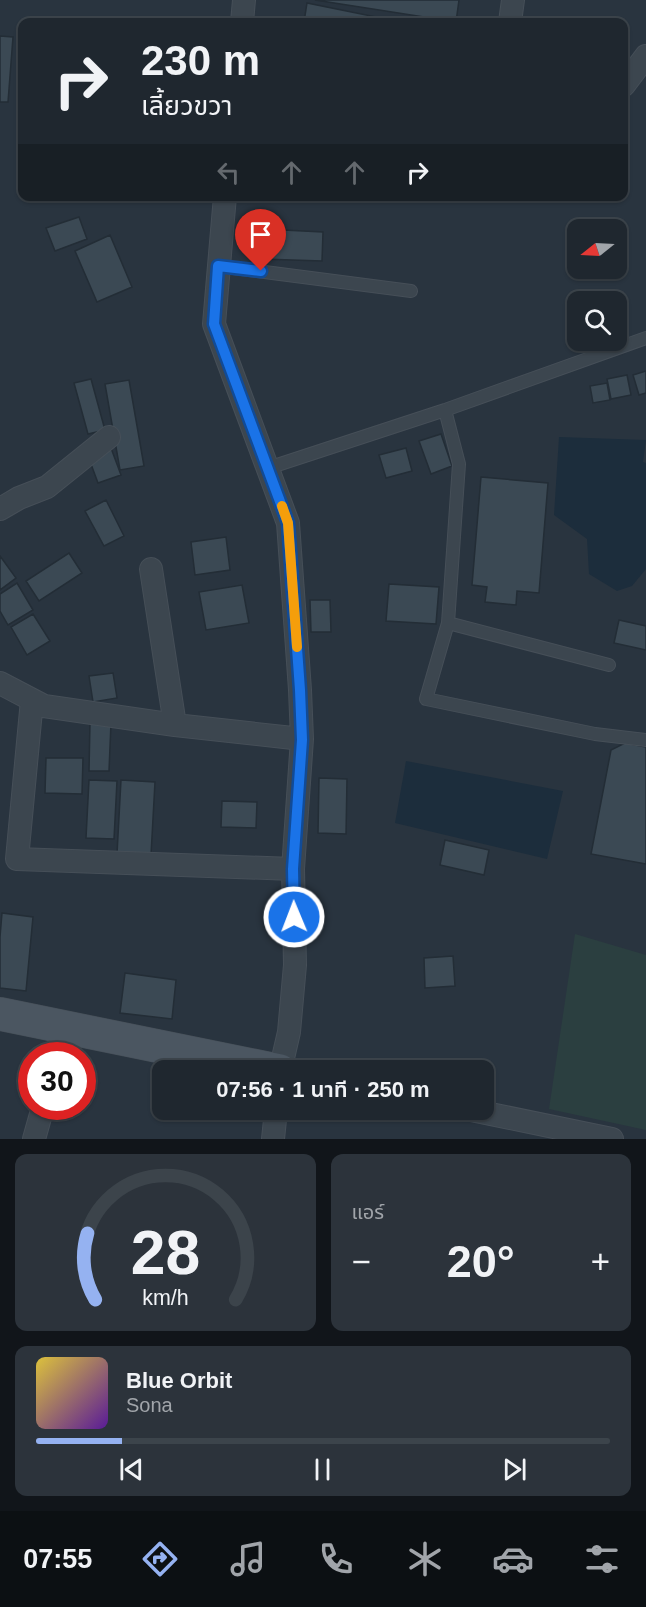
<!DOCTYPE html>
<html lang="th">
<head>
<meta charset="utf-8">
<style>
	:root { --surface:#1f272f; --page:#2c333b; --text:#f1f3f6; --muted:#a1a5aa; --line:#3c444b; --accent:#95b2f1 }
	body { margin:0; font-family:Helvetica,"Noto Sans Thai",sans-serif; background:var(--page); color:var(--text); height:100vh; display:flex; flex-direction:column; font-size:22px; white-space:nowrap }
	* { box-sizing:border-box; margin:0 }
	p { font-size:20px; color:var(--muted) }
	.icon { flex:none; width:33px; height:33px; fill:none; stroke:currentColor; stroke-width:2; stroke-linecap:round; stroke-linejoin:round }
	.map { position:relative; height:1139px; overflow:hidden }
	.sheet { display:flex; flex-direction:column; gap:15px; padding:15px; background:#11151a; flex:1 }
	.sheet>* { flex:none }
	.hud { position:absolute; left:18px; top:18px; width:610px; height:183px; border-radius:12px; box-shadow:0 2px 4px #0004,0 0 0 2px var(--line); background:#1f272f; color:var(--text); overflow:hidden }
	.needle { width:39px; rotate:252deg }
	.buttons { position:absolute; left:567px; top:219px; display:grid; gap:12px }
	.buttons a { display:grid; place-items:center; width:60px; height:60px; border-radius:12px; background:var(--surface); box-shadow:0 2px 4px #0004,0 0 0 2px var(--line); font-size:30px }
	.speed { position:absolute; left:18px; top:1042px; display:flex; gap:12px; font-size:30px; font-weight:700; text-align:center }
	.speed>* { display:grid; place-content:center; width:78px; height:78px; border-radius:50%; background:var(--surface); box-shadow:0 2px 4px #0004,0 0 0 2px var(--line); line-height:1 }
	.speed .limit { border:9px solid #d22; background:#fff; color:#111 }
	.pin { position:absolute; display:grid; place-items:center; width:51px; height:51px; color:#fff; margin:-62px -26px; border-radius:50% 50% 50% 0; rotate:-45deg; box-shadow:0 0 6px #0007 }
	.pin .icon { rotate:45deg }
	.me { position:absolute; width:66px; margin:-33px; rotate:359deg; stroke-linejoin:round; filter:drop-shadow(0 0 4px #0008) }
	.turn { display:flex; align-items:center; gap:21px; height:126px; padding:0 24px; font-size:27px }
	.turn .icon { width:78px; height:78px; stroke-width:2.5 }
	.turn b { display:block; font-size:42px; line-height:51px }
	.lanes { display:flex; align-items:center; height:57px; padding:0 24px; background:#0003; justify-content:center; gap:30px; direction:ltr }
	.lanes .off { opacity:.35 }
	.big { font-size:45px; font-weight:600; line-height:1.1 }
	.sheet .tile { flex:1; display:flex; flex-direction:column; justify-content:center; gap:9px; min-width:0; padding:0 21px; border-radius:12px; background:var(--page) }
	.sheet .dial { align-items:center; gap:0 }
	.dial svg { height:156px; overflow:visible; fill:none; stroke:var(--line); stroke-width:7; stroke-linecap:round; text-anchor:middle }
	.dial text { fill:var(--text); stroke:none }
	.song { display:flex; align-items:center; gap:18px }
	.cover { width:72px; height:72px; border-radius:9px; background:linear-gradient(135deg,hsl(50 70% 55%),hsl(270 70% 35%)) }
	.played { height:6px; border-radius:3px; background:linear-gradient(90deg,var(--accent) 15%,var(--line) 15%) }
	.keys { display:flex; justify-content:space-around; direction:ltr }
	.heat { display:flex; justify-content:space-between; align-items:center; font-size:33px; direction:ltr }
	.sheet .tiles { flex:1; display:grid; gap:15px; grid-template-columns:1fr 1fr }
	.tile:last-child { grid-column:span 2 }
	.trip { position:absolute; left:152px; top:1060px; width:342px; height:60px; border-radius:12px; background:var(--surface); box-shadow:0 2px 4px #0004,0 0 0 2px var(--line); font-weight:600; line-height:60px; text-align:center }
	.menu { display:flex; height:96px; justify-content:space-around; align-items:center; background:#0c1013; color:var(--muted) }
	.menu .icon { width:42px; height:42px }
	.menu .on { color:var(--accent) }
	.menu b { font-size:27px; color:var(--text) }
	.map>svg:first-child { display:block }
</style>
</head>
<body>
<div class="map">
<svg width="646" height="1139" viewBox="0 0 646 1139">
	<rect width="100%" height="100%" fill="#29343f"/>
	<path fill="#2b3f40" d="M575 934 646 955V1130L549 1109Z"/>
	<path fill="#1c2d3c" d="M559 437 646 440 643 462 646 463V569L632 586 617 591 589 574 587 539 554 515Z
		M406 761 563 791 547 859 395 823Z"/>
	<path fill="#3b4954" stroke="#232d36" stroke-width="1.5" d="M315 0H459L456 22Z
		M307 3 386 19 385 22H304Z
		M0 36 13 37 8 102H0Z
		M79 217 87 239 55 251 46 228Z
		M263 229 323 232 322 261 262 259Z
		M110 235 132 287 97 302 75 251Z
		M646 371V393L639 395 633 375Z
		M627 375 631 395 611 399 607 379Z
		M91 379 105 430 88 434 74 383Z
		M129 380 144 466 120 470 105 384Z
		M607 383 610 400 593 403 590 386Z
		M441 434 452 466 431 474 419 441Z
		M111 448 121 475 98 483 88 456Z
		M406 448 412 471 386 478 379 455Z
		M481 477 548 483 539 593 517 591 516 605 485 602 487 587 472 585Z
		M106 500 124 536 104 546 85 511Z
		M226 537 230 570 195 575 191 542Z
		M69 553 82 573 39 601 26 581Z
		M0 556 16 578 0 590Z
		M17 583 33 610 8 625 0 611V594Z
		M389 584 439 587 436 624 386 621Z
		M242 585 249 623 206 630 199 592Z
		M310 600H330L331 632H311Z
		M33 614 50 641 27 655 11 627Z
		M619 620 646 626V650L614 643Z
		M113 673 117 698 93 702 89 676Z
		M90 722 111 723 109 771H89Z
		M625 743 646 747V864L591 854 611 750Z
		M46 758H83L82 794 45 793Z
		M319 778 347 779 346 834 318 833Z
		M89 780 117 781 114 839 86 838Z
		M121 780 155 782 151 855 117 854Z
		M222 801 257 802 256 828 221 827Z
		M445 840 489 850 484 875 440 865Z
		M2 913 33 917 26 991 0 988V937Z
		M453 956 455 986 425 988 424 958Z
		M125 973 176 980 172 1019 120 1013Z"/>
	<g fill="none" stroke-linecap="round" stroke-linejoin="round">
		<defs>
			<path id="lane" d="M218 266 411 291
				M445 410 459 464 448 623 426 699 595 734 646 740
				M268 468 445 410 646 338
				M448 623 609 665"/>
			<path id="street" d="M242 22 244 0
				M510 22 513 0
				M624 85 646 56
				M225 196 214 324 288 523 300 690 302 739 293 869 295 965 289 1032 280 1071
				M0 509 19 498 47 487 109 437
				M151 569 175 725
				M0 683 44 706 175 725 302 739
				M32 700 17 859 293 869
				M56 1056 64 1027
				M471 1110 612 1139
				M34 1139 43 1107
				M273 1139 276 1110"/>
			<path id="secondary" d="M0 1014 280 1071"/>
		</defs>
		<use href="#lane" stroke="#464f58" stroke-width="14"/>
		<use href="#street" stroke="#464f58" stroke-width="24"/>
		<use href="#secondary" stroke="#464f58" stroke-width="34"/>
		<use href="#lane" stroke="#3c464f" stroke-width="12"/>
		<use href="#street" stroke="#3c464f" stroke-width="22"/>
		<use href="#secondary" stroke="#4b5661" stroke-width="33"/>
	</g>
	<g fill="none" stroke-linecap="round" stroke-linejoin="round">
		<defs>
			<path id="route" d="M261 271 218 266 214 324 288 523 300 690 302 740 293 869 294 917"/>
		</defs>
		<use href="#route" stroke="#114b97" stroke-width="15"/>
		<use href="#route" stroke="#1a73e8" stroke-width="10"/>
		<path stroke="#f59e0b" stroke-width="10" d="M282 506 288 523 297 647"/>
	</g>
</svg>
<div class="buttons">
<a><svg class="needle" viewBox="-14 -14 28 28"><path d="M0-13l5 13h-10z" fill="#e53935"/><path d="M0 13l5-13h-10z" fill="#a1a5aa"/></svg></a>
<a><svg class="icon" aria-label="search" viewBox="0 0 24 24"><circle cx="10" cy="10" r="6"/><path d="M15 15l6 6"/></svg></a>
</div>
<div class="speed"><div class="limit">30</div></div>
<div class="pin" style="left:261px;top:271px;background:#d93025"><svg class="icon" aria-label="arrive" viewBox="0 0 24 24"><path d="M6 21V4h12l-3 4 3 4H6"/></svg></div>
<svg class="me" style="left:294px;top:917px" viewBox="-20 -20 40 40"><circle r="17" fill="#1a73e8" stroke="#fff" stroke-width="3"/><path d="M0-11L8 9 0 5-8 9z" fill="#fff"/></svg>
<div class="trip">07:56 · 1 นาที · 250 m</div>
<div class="hud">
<div class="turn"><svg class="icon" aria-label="right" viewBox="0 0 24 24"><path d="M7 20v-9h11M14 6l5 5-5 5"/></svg><div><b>230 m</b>เลี้ยวขวา</div></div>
<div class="lanes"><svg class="icon off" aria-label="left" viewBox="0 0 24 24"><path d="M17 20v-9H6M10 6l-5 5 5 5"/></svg><svg class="icon off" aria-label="ahead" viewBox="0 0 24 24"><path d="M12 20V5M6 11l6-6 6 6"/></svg><svg class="icon off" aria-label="ahead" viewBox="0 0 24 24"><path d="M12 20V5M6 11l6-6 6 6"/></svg><svg class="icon" aria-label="right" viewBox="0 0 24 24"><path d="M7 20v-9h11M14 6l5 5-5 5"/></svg></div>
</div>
</div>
<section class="sheet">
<div class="tiles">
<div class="tile dial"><svg viewBox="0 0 100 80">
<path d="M14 69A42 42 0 1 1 86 69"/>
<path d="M14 69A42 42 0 0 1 10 35" stroke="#95b2f1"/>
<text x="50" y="56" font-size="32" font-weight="700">28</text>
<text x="50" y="72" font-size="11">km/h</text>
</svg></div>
<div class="tile"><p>แอร์</p>
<div class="heat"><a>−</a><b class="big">20°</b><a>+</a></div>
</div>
<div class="tile">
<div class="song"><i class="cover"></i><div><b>Blue Orbit</b><p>Sona</p></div></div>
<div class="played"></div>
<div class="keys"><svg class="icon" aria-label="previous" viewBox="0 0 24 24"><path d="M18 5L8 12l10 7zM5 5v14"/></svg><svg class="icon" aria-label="pause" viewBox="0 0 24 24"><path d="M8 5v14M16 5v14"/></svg><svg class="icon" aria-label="next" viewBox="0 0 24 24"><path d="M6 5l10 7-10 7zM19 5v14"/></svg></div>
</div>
</div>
</section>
<nav class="menu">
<b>07:55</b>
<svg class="icon on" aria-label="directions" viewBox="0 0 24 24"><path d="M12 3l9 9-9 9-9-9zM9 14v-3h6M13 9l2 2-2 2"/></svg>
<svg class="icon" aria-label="music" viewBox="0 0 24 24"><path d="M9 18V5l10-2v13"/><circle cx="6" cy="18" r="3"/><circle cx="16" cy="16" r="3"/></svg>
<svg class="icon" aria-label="phone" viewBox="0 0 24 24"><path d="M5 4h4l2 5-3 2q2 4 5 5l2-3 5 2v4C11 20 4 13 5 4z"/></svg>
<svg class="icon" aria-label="climate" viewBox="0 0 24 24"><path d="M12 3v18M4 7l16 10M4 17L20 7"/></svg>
<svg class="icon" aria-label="car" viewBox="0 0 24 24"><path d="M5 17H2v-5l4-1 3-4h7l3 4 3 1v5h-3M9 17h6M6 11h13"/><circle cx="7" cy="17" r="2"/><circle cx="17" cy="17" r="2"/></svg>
<svg class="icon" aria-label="filters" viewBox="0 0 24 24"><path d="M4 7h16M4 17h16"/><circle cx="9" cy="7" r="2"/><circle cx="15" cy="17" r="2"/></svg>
</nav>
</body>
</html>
